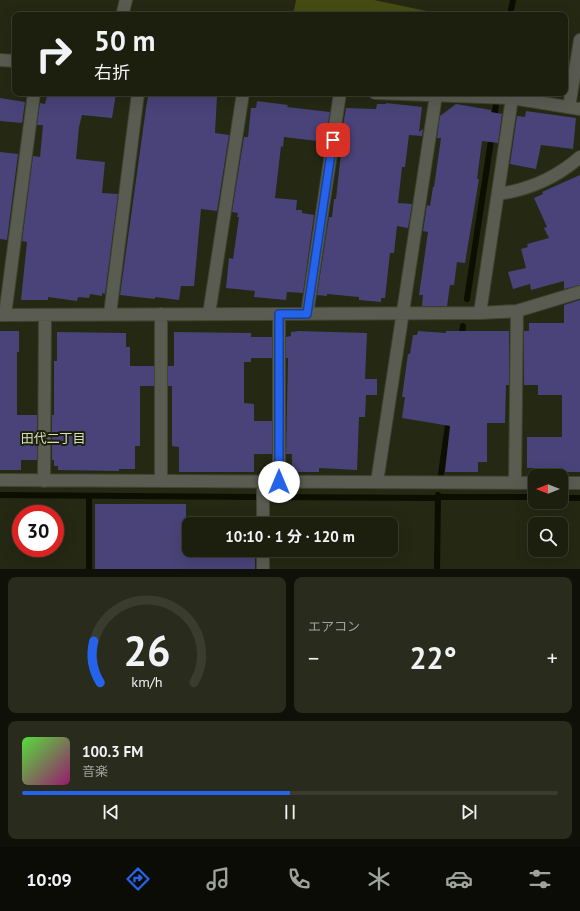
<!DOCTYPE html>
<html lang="ja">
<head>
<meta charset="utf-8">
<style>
	:root { --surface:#1c1e0e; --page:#292b1c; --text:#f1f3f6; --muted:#a0a29e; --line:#3a3c2e; --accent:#2563eb }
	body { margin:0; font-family:"PT Sans","Noto Sans JP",sans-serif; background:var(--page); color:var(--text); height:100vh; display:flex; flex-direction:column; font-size:15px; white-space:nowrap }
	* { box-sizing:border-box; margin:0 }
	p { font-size:13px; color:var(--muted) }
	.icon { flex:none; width:22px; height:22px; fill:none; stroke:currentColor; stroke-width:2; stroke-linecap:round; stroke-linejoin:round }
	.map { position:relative; height:569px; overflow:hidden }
	.details { display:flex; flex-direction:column; gap:8px; padding:8px; background:#0f1008; flex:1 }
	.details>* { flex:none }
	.banner { position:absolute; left:12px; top:12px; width:556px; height:84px; border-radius:8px; box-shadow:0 4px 16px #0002,0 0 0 1px var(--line); background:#1c1e0e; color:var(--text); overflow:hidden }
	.needle { width:26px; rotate:270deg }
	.fabs { position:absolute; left:528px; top:469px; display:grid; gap:8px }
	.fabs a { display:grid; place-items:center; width:40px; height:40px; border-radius:8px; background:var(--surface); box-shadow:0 4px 16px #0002,0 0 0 1px var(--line); font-size:20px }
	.speed { position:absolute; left:12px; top:505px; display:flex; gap:8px; font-size:20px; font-weight:700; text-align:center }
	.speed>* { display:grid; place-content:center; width:52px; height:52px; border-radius:50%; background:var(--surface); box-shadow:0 4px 16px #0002,0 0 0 1px var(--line); line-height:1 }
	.speed .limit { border:6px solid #d22; background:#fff; color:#111 }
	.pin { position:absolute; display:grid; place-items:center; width:34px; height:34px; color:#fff; margin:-17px; border-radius:8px; box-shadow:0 2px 6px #0006 }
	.me { position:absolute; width:44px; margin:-22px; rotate:0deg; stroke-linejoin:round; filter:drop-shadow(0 0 3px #0008) }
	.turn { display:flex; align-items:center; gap:14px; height:84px; padding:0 16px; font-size:18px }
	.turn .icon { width:52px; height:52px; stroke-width:2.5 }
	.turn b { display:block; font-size:28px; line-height:34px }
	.big { font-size:30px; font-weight:700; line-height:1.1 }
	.details .tile { flex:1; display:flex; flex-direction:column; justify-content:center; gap:6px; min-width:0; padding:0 14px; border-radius:8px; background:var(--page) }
	.details .dial { align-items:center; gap:0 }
	.dial svg { height:104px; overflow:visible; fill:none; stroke:var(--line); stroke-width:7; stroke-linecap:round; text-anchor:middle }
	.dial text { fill:var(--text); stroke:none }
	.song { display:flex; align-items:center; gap:12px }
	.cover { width:48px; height:48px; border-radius:6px; background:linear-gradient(135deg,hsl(110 70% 55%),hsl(320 70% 35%)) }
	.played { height:4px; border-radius:2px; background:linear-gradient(90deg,var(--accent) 50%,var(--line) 50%) }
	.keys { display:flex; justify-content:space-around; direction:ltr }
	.heat { display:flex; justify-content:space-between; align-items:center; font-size:22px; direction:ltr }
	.details .tiles { flex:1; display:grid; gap:8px; grid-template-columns:1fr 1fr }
	.tile:last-child { grid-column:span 2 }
	.trip { position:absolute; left:182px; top:517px; width:216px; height:40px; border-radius:8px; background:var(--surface); box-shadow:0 4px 16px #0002,0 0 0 1px var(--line); font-weight:700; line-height:40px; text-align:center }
	.menu { display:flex; height:64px; justify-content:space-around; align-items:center; background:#0b0c06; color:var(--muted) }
	.menu .icon { width:28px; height:28px }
	.menu .current { color:var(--accent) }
	.menu b { font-size:18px; color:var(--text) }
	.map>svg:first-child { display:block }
</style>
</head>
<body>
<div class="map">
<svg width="580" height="569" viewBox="0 0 580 569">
	<rect width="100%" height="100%" fill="#252813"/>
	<path fill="#454c13" d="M296 0H374L436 13V15H293Z"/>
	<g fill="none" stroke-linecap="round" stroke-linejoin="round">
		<path stroke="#0c0e00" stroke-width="6" d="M510 15 513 0
			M494 119 496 105
			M467 299 492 134
			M461 338 463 326
			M441 474 449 418
			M0 495 255 497
			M89 496V569
			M270 497 437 498
			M437 497H535
			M561 498H580
			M437 569 438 495"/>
	</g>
	<path fill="#494379" d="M48 93H116L112 118 82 115 79 127 76 159 105 162 102 193 118 194 105 294 102 293V296L90 294 89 298 78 297 77 301 48 297V300H21L27 242 22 241 33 156 40 157 43 125H37L40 103 45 104Z
		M154 93H192L217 96 215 133 229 135 217 211 201 209 194 286H181L179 300 155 297V299L120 295 146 108 148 97H153Z
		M0 98 25 102 22 123 0 121Z
		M257 101 288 105 287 107 330 112 325 142 284 137 283 147 281 146 275 198 297 200 296 210H302V213L314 215 303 293 287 292 286 300 254 297 255 291 226 288 229 258 233 259 239 217H237L238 213 232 212 244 137H248L251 108H256Z
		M386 103 422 107 419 132 423 129 422 136 409 135 405 167H402L398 203 412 204 408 228 397 226 394 253H390L385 298H381V302L359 300V297L327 294V296L317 295 329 217H332L334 199H336L342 144 340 143 346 108 376 109 377 104H386Z
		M456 104 491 110V112L502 114 498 143 482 141 477 179H479L465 263 457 262 454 285H450L447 306H422L423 295H419L428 232 423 231 427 205 430 206 433 187H434L441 138H437L440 116Z
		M526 111 576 118 573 149 541 145 536 169 510 164 517 116 525 117Z
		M0 152 18 154 7 240 0 239Z
		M580 175V285L564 289V281L531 290 530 284 513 289 508 272 526 268 521 249 528 247 527 244 549 238 544 228 547 227 534 198 543 194 542 192Z
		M580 300V472H554V468H527V437H562V395H538V385H524V331H529V323H564V305Z
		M0 331H19V352H17V415H37V460H21V470H0Z
		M299 331 367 333 365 379H377V395H366L365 417H359L357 470 319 468V472H292V454H286L288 358H286V337L291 336V332Z
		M418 331 446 333V331H509V385H506L505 423H487V462H478V472H445L450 426 402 418 405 397H402L408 354H410L413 335H417Z
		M57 332 126 333V347H130V366H154V386H140V446H135V469H119V471L58 470V466H54V460H52V415H54V361H57Z
		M174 332 251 333V337H272V358H251V362H244V403L254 404V421H272V454H254V472H179V447L172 446V386H168V366H174Z
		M95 504H186V550H255V569H95Z"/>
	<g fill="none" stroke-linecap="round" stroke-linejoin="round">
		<defs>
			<path id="minor" d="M123 12 126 0
				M0 60 15 61
				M375 93 512 98 580 109
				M569 107 580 40
				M498 194C528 190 557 177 580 157
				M480 313 512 98
				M110 314 138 93
				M161 314V481
				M209 314 243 93
				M307 314 340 93
				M0 315 480 313 517 311 580 292
				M5 315 34 93
				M0 480 535 483
				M44 481 45 315
				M263 482V524
				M279 482V314
				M377 482 436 95
				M515 483 517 311
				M561 483H580
				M263 550V569"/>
		</defs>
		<use href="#minor" stroke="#40432f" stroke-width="14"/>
		<use href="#minor" stroke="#5a5c52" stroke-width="12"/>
	</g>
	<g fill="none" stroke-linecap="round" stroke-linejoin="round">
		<defs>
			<path id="route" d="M279 482V314H307L333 140"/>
		</defs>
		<use href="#route" stroke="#184099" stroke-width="10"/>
		<use href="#route" stroke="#2563eb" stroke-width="7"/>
	</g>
	<g text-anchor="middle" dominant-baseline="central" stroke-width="4" stroke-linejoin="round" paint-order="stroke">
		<g font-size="13" fill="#dadfc4" stroke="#1c1f09">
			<text x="53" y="438">田代二丁目</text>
		</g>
	</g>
</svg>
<div class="fabs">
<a><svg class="needle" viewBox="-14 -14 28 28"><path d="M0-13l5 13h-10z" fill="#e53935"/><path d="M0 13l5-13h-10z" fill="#a0a29e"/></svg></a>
<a><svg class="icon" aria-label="search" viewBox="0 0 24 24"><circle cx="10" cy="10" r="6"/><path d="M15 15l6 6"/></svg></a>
</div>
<div class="speed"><div class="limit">30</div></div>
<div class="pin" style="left:333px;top:140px;background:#d93025"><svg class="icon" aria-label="arrive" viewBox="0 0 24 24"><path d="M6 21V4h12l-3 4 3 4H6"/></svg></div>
<svg class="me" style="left:279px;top:482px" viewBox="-20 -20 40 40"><circle r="19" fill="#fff"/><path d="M0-13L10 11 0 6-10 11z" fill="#2563eb"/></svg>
<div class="trip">10:10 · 1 分 · 120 m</div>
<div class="banner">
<div class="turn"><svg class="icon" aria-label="right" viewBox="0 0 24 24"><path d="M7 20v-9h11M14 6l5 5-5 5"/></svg><div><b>50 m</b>右折</div></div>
</div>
</div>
<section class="details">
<div class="tiles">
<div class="tile dial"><svg viewBox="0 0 100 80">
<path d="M14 69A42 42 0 1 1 86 69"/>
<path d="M14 69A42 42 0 0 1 9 37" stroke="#2563eb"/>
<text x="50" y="56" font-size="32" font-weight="700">26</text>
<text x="50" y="72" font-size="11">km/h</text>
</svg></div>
<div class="tile"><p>エアコン</p>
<div class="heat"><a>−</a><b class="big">22°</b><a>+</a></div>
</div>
<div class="tile">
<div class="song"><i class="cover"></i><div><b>100.3 FM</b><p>音楽</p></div></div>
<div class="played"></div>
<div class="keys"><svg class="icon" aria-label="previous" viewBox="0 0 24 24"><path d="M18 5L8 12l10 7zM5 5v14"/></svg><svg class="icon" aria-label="pause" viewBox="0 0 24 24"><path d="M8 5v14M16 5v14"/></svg><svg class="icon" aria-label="next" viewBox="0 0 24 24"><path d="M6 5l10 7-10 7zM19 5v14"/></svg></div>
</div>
</div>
</section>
<nav class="menu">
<b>10:09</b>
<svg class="icon current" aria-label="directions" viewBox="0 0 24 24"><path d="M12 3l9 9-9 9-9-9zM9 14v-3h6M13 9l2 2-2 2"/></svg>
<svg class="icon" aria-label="music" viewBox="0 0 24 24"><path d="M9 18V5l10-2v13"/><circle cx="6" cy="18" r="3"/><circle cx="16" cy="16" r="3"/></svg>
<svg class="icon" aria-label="phone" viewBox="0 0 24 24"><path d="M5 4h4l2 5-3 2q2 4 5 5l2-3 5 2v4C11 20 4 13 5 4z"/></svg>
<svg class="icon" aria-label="climate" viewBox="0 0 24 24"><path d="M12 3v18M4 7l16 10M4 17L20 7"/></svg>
<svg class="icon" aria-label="car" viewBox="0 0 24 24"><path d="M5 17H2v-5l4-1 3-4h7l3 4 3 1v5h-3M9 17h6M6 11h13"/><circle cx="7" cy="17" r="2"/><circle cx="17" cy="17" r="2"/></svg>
<svg class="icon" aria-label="filters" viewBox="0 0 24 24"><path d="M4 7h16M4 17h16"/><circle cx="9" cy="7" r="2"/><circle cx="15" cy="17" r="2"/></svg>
</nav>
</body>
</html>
